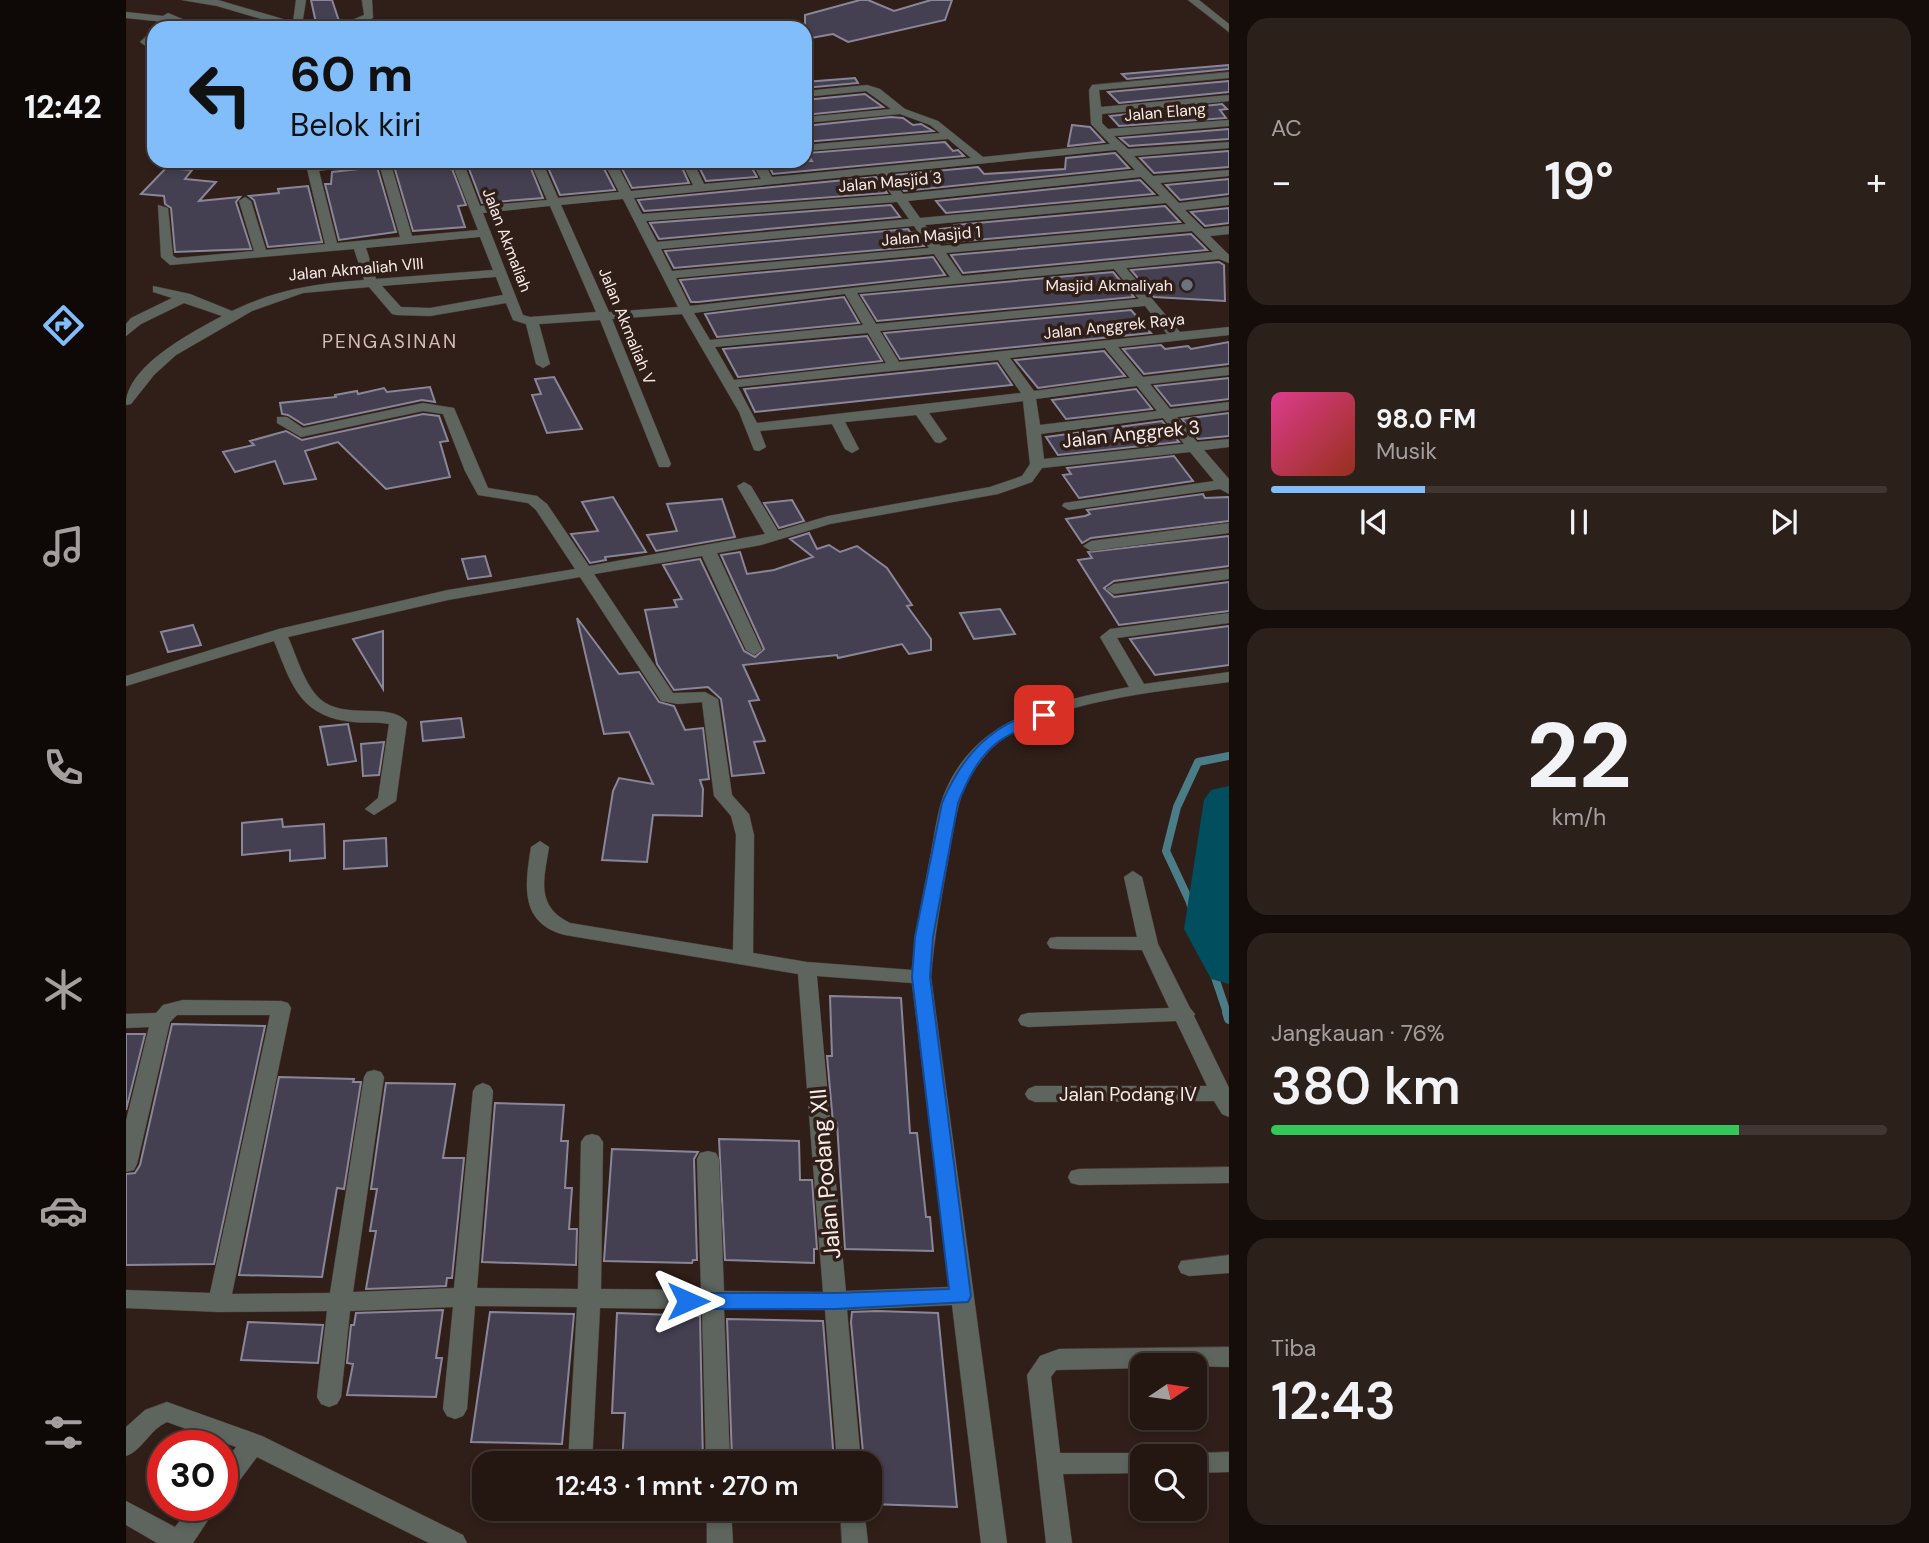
<!DOCTYPE html>
<html lang="id">
<head>
<meta charset="utf-8">
<style>
	:root { --surface:#241712; --page:#2c201b; --text:#f1f3f6; --muted:#a39f9f; --line:#413632; --accent:#80bdfa }
	body { margin:0; font-family:"DM Sans",sans-serif; background:var(--page); color:var(--text); height:100vh; display:flex; flex-direction:column; font-size:26px; white-space:nowrap }
	* { box-sizing:border-box; margin:0 }
	p { font-size:23px; color:var(--muted) }
	.icon { flex:none; width:38px; height:38px; fill:none; stroke:currentColor; stroke-width:2; stroke-linecap:round; stroke-linejoin:round }
	.map { position:relative; flex:1; overflow:hidden }
	.details { display:flex; flex-direction:column; gap:18px; padding:18px; background:#140d0a; width:700px }
	.details>* { flex:none }
	.hud { position:absolute; left:21px; top:21px; width:665px; height:147px; border-radius:21px; box-shadow:0 4px 10px #0003,0 0 0 2px var(--line); background:#80bdfa; color:#111; overflow:hidden }
	.needle { width:46px; rotate:77deg }
	.tools { position:absolute; left:1004px; top:1353px; display:grid; gap:14px }
	.tools a { display:grid; place-items:center; width:77px; height:77px; border-radius:14px; background:var(--surface); box-shadow:0 4px 10px #0003,0 0 0 2px var(--line); font-size:35px }
	.speed { position:absolute; left:21px; top:1430px; display:flex; gap:14px; font-size:35px; font-weight:700; text-align:center }
	.speed>* { display:grid; place-content:center; width:91px; height:91px; border-radius:50%; background:var(--surface); box-shadow:0 4px 10px #0003,0 0 0 2px var(--line); line-height:1 }
	.speed .limit { border:10px solid #d22; background:#fff; color:#111 }
	.pin { position:absolute; display:grid; place-items:center; width:60px; height:60px; color:#fff; margin:-30px; border-radius:14px; box-shadow:0 4px 10px #0006 }
	.me { position:absolute; width:77px; margin:-38px; rotate:90deg; stroke-linejoin:round; filter:drop-shadow(0 0 5px #0008) }
	.turn { display:flex; align-items:center; gap:24px; height:147px; padding:0 28px; font-size:32px }
	.turn .icon { width:91px; height:91px; stroke-width:2.5 }
	.turn b { display:block; font-size:49px; line-height:60px }
	.big { font-size:52px; font-weight:600; line-height:1.1 }
	.details .tile { flex:1; display:flex; flex-direction:column; justify-content:center; gap:10px; min-width:0; padding:0 24px; border-radius:21px; background:var(--page) }
	.details .dial { align-items:center; gap:0 }
	.dial b { font-size:91px; line-height:1 }
	.song { display:flex; align-items:center; gap:21px }
	.cover { width:84px; height:84px; border-radius:10px; background:linear-gradient(135deg,hsl(330 70% 55%),hsl(10 70% 35%)) }
	.played { height:7px; border-radius:4px; background:linear-gradient(90deg,var(--accent) 25%,var(--line) 25%) }
	.keys { display:flex; justify-content:space-around; direction:ltr }
	.heat { display:flex; justify-content:space-between; align-items:center; font-size:38px; direction:ltr }
	.charge { height:10px; border-radius:5px; background:linear-gradient(90deg,#34c759 76%,var(--line) 0) }
	.trip { position:absolute; left:346px; top:1451px; width:410px; height:70px; border-radius:21px; background:var(--surface); box-shadow:0 4px 10px #0003,0 0 0 2px var(--line); font-weight:600; line-height:70px; text-align:center }
	main { display:flex; flex:1; min-height:0 }
	.tab-bar { display:flex; flex-direction:column; width:126px; justify-content:space-around; align-items:center; background:#0e0907; color:var(--muted) }
	.tab-bar .icon { width:49px; height:49px }
	.tab-bar .selected { color:var(--accent) }
	.tab-bar b { font-size:32px; color:var(--text) }
	.map>svg:first-child { display:block }
</style>
</head>
<body>
<main>
<nav class="tab-bar">
<b>12:42</b>
<svg class="icon selected" aria-label="directions" viewBox="0 0 24 24"><path d="M12 3l9 9-9 9-9-9zM9 14v-3h6M13 9l2 2-2 2"/></svg>
<svg class="icon" aria-label="music" viewBox="0 0 24 24"><path d="M9 18V5l10-2v13"/><circle cx="6" cy="18" r="3"/><circle cx="16" cy="16" r="3"/></svg>
<svg class="icon" aria-label="phone" viewBox="0 0 24 24"><path d="M5 4h4l2 5-3 2q2 4 5 5l2-3 5 2v4C11 20 4 13 5 4z"/></svg>
<svg class="icon" aria-label="climate" viewBox="0 0 24 24"><path d="M12 3v18M4 7l16 10M4 17L20 7"/></svg>
<svg class="icon" aria-label="car" viewBox="0 0 24 24"><path d="M5 17H2v-5l4-1 3-4h7l3 4 3 1v5h-3M9 17h6M6 11h13"/><circle cx="7" cy="17" r="2"/><circle cx="17" cy="17" r="2"/></svg>
<svg class="icon" aria-label="filters" viewBox="0 0 24 24"><path d="M4 7h16M4 17h16"/><circle cx="9" cy="7" r="2"/><circle cx="15" cy="17" r="2"/></svg>
</nav>
<div class="map">
<svg width="1103" height="1543" viewBox="0 0 1103 1543">
	<rect width="100%" height="100%" fill="#301f18"/>
	<g fill="none" stroke-linecap="round" stroke-linejoin="round">
		<path stroke="#4b7d88" stroke-width="8" d="M1101 1013 1063 900 1040 851 1051 807 1072 762 1103 756"/>
		<path stroke="#4b7d88" stroke-width="10" d="M1101 1012 1103 1019"/>
		<path fill="#014e5f" fill-rule="evenodd" d="M1103 786V984L1085 979 1058 929 1078 800 1085 790Z"/>
	</g>
	<path fill="#444051" stroke="#8a8699" stroke-width="2" d="M185 0H206L213 21 190 23Z
		M734 0H742L768 11 805 0H826L819 20 722 42 707 34 679 39V15Z
		M1103 65V69L1001 79 996 74Z
		M729 78 732 83 679 88V82Z
		M1103 81V92L993 103 982 92Z
		M739 94 757 107 679 115V100Z
		M1096 104 1101 109 1094 110 1100 118 993 126 984 116Z
		M765 117 777 118 787 125 795 124 807 131 679 142V126Z
		M946 125 964 127 978 142 942 146Z
		M1103 129V139L1003 146 994 138Z
		M819 142 827 151 832 150 838 156 647 174 640 161H686L681 153Z
		M1103 151V167L1028 173 1014 158Z
		M989 153 1003 168 778 191 767 175 852 167 858 174 939 169 940 158Z
		M301 161H323L340 205 332 206 339 227 287 231 268 166Z
		M340 161H402L417 198 356 203Z
		M419 161H474L489 190 434 195Z
		M492 161H553L563 183 506 188Z
		M570 161H622L631 177 580 181Z
		M251 167 270 232 213 240 199 184H205L206 172Z
		M40 168 66 170 59 179 90 182 73 201 114 197 110 202 125 249 49 252 45 208 39 204 38 196 15 194Z
		M750 177 761 193 518 211 512 200Z
		M1103 179V194L1054 200 1040 185Z
		M1014 180 1028 194 820 213 810 201Z
		M182 186 196 242 142 247 128 200 123 196 153 193 152 189Z
		M765 205 774 217 533 239 524 223Z
		M1039 206 1054 222 816 243 806 230 831 227 829 225Z
		M1103 208V223L1079 226 1065 212Z
		M782 229 785 233 789 232 798 246 548 268 539 251Z
		M1065 234 1081 250 837 273 825 255Z
		M807 257 819 275 572 302H565L554 280Z
		M1093 262 1098 265 1099 301 1028 297 1005 270Z
		M987 272 1008 297 751 321 735 295Z
		M718 297 733 323 591 337 579 314Z
		M1005 310 1025 333 774 359 758 333Z
		M741 336 756 361 612 377 597 349Z
		M1103 342V364L1018 374 997 349 1035 345 1039 349 1062 346 1065 349Z
		M978 351 999 376 912 388 889 360Z
		M871 363 886 385 629 412 618 389Z
		M428 377 456 429 421 433 406 395 415 394 409 379Z
		M1103 378V399L1045 406 1029 386Z
		M304 387 309 402 296 400 178 425 162 415 156 414 154 403 210 397 209 395 231 391 232 394 258 388 261 392Z
		M1010 389 1026 409 940 419 926 400Z
		M1103 413V436L1072 439 1056 419Z
		M297 414 313 416 322 441 314 442 324 477 260 489 212 442 179 451 190 479 158 484 149 461 109 472 97 452 128 445 124 441 160 431 176 440Z
		M1036 421 1053 442 932 455 920 437Z
		M1048 456 1067 481 953 498 937 475 945 474 941 468Z
		M1077 494 1079 498 1103 497V521L965 538 956 543 940 519 959 516 964 514 961 510Z
		M487 497 520 552 479 557 480 560 464 563 445 534 472 531 456 502Z
		M596 499 609 537 530 551 521 535 551 531 541 504Z
		M666 500 678 521 653 528 638 503Z
		M683 533 691 549 703 545 714 552 731 546 761 568 786 605 781 606 805 639V650L783 654 776 644 712 658 711 655 617 665 633 700 623 701 639 741 628 742 638 773 606 776 595 699 582 687 548 690 531 664 519 610 551 607 548 600 556 599 537 565 574 559 618 651 629 657 638 649 595 555 614 552 621 574 648 570 687 557 664 539Z
		M1103 536V566L988 581 978 588 988 597 1103 582V611L993 625 952 560 966 558 962 552Z
		M359 556 365 576 342 579 336 559Z
		M874 609 889 634 848 639 834 613Z
		M451 618 493 674 513 672 533 702 548 706 559 730 577 728 583 779 574 780 577 789 576 816 527 815 521 862 476 860 487 791 493 778 527 784 503 732 478 734Z
		M67 625 75 645 42 652 35 632Z
		M1103 626V665L1029 675 1004 639Z
		M257 631V689L227 639Z
		M335 718 338 737 297 741 295 722Z
		M222 724 230 761 202 765 194 727Z
		M258 742 253 775 237 776 235 744Z
		M156 819 157 827 198 824 199 858 164 861V850L116 855V823Z
		M260 838 261 866 218 869V841Z
		M704 996 775 998 784 1133H791L800 1217H804L807 1251 719 1249 711 1123H707L701 1056H706Z
		M46 1024 139 1026 88 1264 0 1265V1174L9 1173 14 1165Z
		M0 1034H19L0 1110Z
		M153 1077 228 1079 227 1082H235L218 1189 211 1188 196 1277 113 1275Z
		M260 1083 329 1084 317 1158H338L326 1278H321L320 1286 240 1289 250 1231H244L251 1189H245Z
		M369 1103 438 1105 435 1141H442L439 1188H446L443 1229H451L450 1265 356 1262Z
		M593 1139 673 1141 674 1180H686L691 1249H688V1263L599 1260Z
		M486 1149 572 1152 568 1159 571 1260H567L566 1263 478 1261Z
		M317 1310 310 1358H316L310 1397 221 1395 227 1364 221 1363 225 1325H228L230 1313Z
		M751 1311 812 1313 831 1507 744 1504V1463H738L725 1322 726 1312Z
		M364 1312 448 1314 436 1444 345 1442Z
		M491 1313 574 1316 577 1463H496L499 1413H486Z
		M601 1319 697 1321 708 1461 606 1458Z
		M122 1322 197 1325 192 1363 115 1360Z"/>
	<g fill="none" stroke-linecap="round" stroke-linejoin="round">
		<defs>
			<path id="minor" d="M56 0H92L167 22 170 0H180L176 25 182 28H166L91 6Z
				M236 0H246L247 18 221 28H207L238 15Z
				M1062 0H1073L1103 24V32Z
				M0 12 37 16 42 13 78 28H64L43 20 39 22 0 18Z
				M28 29V38L25 42 28 44V52L14 42Z
				M1103 72V78L973 90 975 107 1103 95V101L976 114V123L982 129 1103 120V126L988 136 1002 149 1103 142V148L1008 156 1027 176 1103 170V176L1034 183 1053 203 1103 197V205L1059 210 1078 229 1103 226V234L1084 236 1103 255V263L1093 259 1000 268 1054 332 1103 327V335L992 347 1017 377 1103 367V375L1024 384 1044 409 1103 402V410L1051 417 1071 442 1103 439V447L1078 450 1103 479V494L1094 489 943 510 936 506 938 503 1088 481 1064 452 916 468 906 482 872 494 704 524 635 545 591 553 636 650 628 655 620 650 576 556 468 574 547 693 579 692 592 699 606 795 623 814 628 835 627 953 681 962 786 970C789 932 797 895 804 858 808 839 810 819 816 800 845 717 926 702 1003 687L974 637 984 629 1103 613V623L991 638 1018 684 1103 672V682C1037 691 914 701 865 749 851 764 838 784 833 804 828 822 825 842 822 861 815 900 808 938 805 977L881 1543H855L826 1305 721 1310 735 1463H711L699 1310 598 1309 604 1463H580L576 1309 474 1308 466 1463H442L451 1307 349 1306 341 1409 337 1416 329 1419 321 1416 317 1409 327 1307 224 1311 215 1397 211 1404 203 1407 195 1404 191 1397 201 1311 93 1312 0 1308V1290L84 1293 144 1015H51L44 1022 11 1164 8 1170 0 1172V1121L23 1027 0 1028V1014L30 1013 37 1005 57 1000 155 1001 162 1003 165 1008 106 1294 204 1293 238 1077 241 1072 248 1070 255 1072 258 1077 227 1292 328 1288 347 1091 350 1086 357 1083 364 1086 367 1091 351 1288 452 1289 455 1142 459 1136 466 1134 473 1136 477 1142 475 1289 575 1290 571 1159 574 1153 582 1151 590 1153 593 1159 598 1291 697 1292 672 974 439 935C393 923 399 885 405 847L414 841 423 847C418 879 409 906 444 923L607 950 610 835 605 816 588 796 576 702 552 704 535 701 454 577 322 600 162 637C171 657 178 684 194 699 219 721 264 701 281 722L270 801 248 815 239 809 252 798 263 724C249 721 234 724 220 721 172 714 164 680 148 641L0 686V676L153 629 322 590 449 569 410 510 402 503 352 495 339 471 317 414 297 411 175 437 151 423V417H161L177 428 297 403 328 408 362 488 411 496 421 504 463 566 639 534 611 486 618 482 625 486 652 531 702 516 864 487 896 476 904 464 897 401 803 413 821 439 814 443 809 442 790 415 719 422 733 449 726 453 719 449 706 424 634 431 640 447 633 451 628 450 613 412 556 314 486 319 545 464 543 467H533L474 320 413 324 424 364 417 368 410 364 400 324 387 320 380 303 304 316 271 315 266 314 243 287 177 293 126 311 50 355 28 375 5 404 0 405C0 366 65 333 96 316L58 303 15 324 0 336V324L5 318 46 298 27 292V286L64 294 106 311C152 289 188 284 238 280L228 249 44 265 35 257 32 205 42 208 47 256 51 258 128 251 113 201 119 197 125 201 140 250 199 244 181 169 183 167 205 161H264L286 236 352 230 325 161H337L354 206 421 200 404 161H416L432 198 493 192 477 161H489L505 191 567 185 555 161H567L578 184 635 179 625 161H637L646 177 845 158 822 139 679 151V145L814 133 804 125 774 114 679 123 680 117 765 109 740 91 679 97V91L741 85 754 89 779 109 812 121 857 157 984 144 965 124 963 90 966 85ZM990 150 1009 170 777 194 762 173ZM253 164 274 237 211 243 193 171ZM751 174 766 195 516 214 508 198ZM1015 177 1034 196 794 218 782 201ZM497 199 552 307 483 312 435 205ZM771 202 783 219 531 242 520 221ZM1040 203 1060 224 815 246 799 225ZM424 206 470 312 404 317 397 315 357 213ZM788 226 803 248 546 271 535 249ZM1066 231 1087 252 836 276 820 253ZM354 237 367 270 250 279 240 248ZM808 254 824 277 564 306 550 278ZM988 269 1013 299 750 324 731 293ZM370 277 377 295 304 308 275 307 256 286ZM719 294 737 325 584 340 568 313ZM1019 306 1041 334 773 362 754 331ZM742 333 760 363 608 380 589 347ZM979 348 1004 378 908 391 884 358ZM872 360 895 393 631 423 612 387ZM1011 386 1031 411 914 425 910 399ZM1037 418 1058 444 918 459 915 434ZM691 976 786 983 824 1287 720 1291Z
				M1103 523V533L965 551 957 546 965 541Z
				M1103 569V579L988 594 980 589 988 584Z
				M1007 871 1016 877 1032 944 1064 1008 1069 1014 1068 1016 1103 1088V1117L1096 1114 1088 1101 909 1102 902 1099 899 1094 902 1089 909 1086H1081L1050 1021 902 1027 895 1025 892 1020 895 1015 902 1013 1043 1008 1016 950 931 949 924 948 921 943 924 938 931 937H1011L998 877Z
				M1103 1167V1183L953 1185 945 1183 942 1177 945 1171 953 1169Z
				M1103 1255V1273L1063 1276 1055 1273 1052 1267 1055 1261Z
				M1103 1347V1367L1017 1365V1368L930 1370 925 1377 934 1453H1017L1026 1456H1017V1473L937 1474 946 1543H920L901 1375 914 1356 933 1349Z
				M41 1402 136 1436 337 1535 341 1543H303L131 1457 105 1492 96 1495V1465L110 1447 41 1422C23 1430 17 1450 0 1456V1427L19 1410Z
				M1103 1452V1472L1069 1473V1456H1060L1069 1453Z
				M0 1501 49 1527 66 1505H92L67 1543H31L0 1525Z
				M581 1508H605L607 1543H581Z
				M714 1508H738L742 1543H716Z"/>
		</defs>
		<use href="#minor" stroke="#4c3c35" stroke-width="1"/>
		<use href="#minor" fill="#5e655e" fill-rule="evenodd"/>
	</g>
	<path fill="#1a73e8" stroke="#114b97" stroke-width="2" d="M918 710 925 715 923 718C907 725 886 731 872 742 852 757 841 781 832 803L807 937 804 977 845 1296 842 1302 710 1309H562L555 1307 552 1301 555 1295 562 1293H710L823 1289 786 977 789 937 816 803C836 755 866 723 918 710Z"/>
	<circle fill="#6b7280" stroke="#301f18" stroke-width="2.5" cx="1061" cy="285" r="7"/>
	<g text-anchor="middle" dominant-baseline="central" stroke-width="7" stroke-linejoin="round" paint-order="stroke">
		<g font-size="16" fill="#f7ebe7" stroke="#301f18">
			<text transform="translate(1039 112) rotate(-5)">Jalan Elang</text>
			<text transform="translate(764 182) rotate(-5)">Jalan Masjid 3</text>
			<text transform="translate(805 236) rotate(-5)">Jalan Masjid 1</text>
			<text transform="translate(381 240) rotate(69)">Jalan Akmaliah</text>
			<text transform="translate(230 269) rotate(-5)">Jalan Akmaliah VIII</text>
			<text transform="translate(501 326) rotate(68)">Jalan Akmaliah V</text>
			<text transform="translate(988 326) rotate(-6)">Jalan Anggrek Raya</text>
		</g>
		<g font-size="16" fill="#f7ebe7" stroke="#301f18" text-anchor="end">
			<text x="1047" y="285">Masjid Akmaliyah</text>
		</g>
		<g font-size="19" letter-spacing="2" fill="#d4bdb4" stroke="#301f18">
			<text x="264" y="341">PENGASINAN</text>
		</g>
		<g font-size="19" fill="#f7ebe7" stroke="#301f18">
			<text transform="translate(1005 434) rotate(-6)">Jalan Anggrek 3</text>
			<text x="1002" y="1094">Jalan Podang IV</text>
		</g>
		<g font-size="23" fill="#f7ebe7" stroke="#301f18">
			<text transform="translate(699 1174) rotate(-95)">Jalan Podang XII</text>
		</g>
	</g>
</svg>
<div class="tools">
<a><svg class="needle" viewBox="-14 -14 28 28"><path d="M0-13l5 13h-10z" fill="#e53935"/><path d="M0 13l5-13h-10z" fill="#a39f9f"/></svg></a>
<a><svg class="icon" aria-label="search" viewBox="0 0 24 24"><circle cx="10" cy="10" r="6"/><path d="M15 15l6 6"/></svg></a>
</div>
<div class="speed"><div class="limit">30</div></div>
<div class="pin" style="left:918px;top:715px;background:#d93025"><svg class="icon" aria-label="arrive" viewBox="0 0 24 24"><path d="M6 21V4h12l-3 4 3 4H6"/></svg></div>
<svg class="me" style="left:562px;top:1301px" viewBox="-20 -20 40 40"><path d="M0-17L14 15 0 8-14 15z" fill="#1a73e8" stroke="#fff" stroke-width="4"/></svg>
<div class="trip">12:43 · 1 mnt · 270 m</div>
<div class="hud">
<div class="turn"><svg class="icon" aria-label="left" viewBox="0 0 24 24"><path d="M17 20v-9H6M10 6l-5 5 5 5"/></svg><div><b>60 m</b>Belok kiri</div></div>
</div>
</div>
<section class="details">
<div class="tile"><p>AC</p>
<div class="heat"><a>−</a><b class="big">19°</b><a>+</a></div>
</div>
<div class="tile">
<div class="song"><i class="cover"></i><div><b>98.0 FM</b><p>Musik</p></div></div>
<div class="played"></div>
<div class="keys"><svg class="icon" aria-label="previous" viewBox="0 0 24 24"><path d="M18 5L8 12l10 7zM5 5v14"/></svg><svg class="icon" aria-label="pause" viewBox="0 0 24 24"><path d="M8 5v14M16 5v14"/></svg><svg class="icon" aria-label="next" viewBox="0 0 24 24"><path d="M6 5l10 7-10 7zM19 5v14"/></svg></div>
</div>
<div class="tile dial"><b>22</b><p>km/h</p></div>
<div class="tile"><p>Jangkauan · 76%</p><b class="big">380 km</b><div class="charge"></div></div>
<div class="tile"><p>Tiba</p><b class="big">12:43</b></div>
</section>
</main>
</body>
</html>
